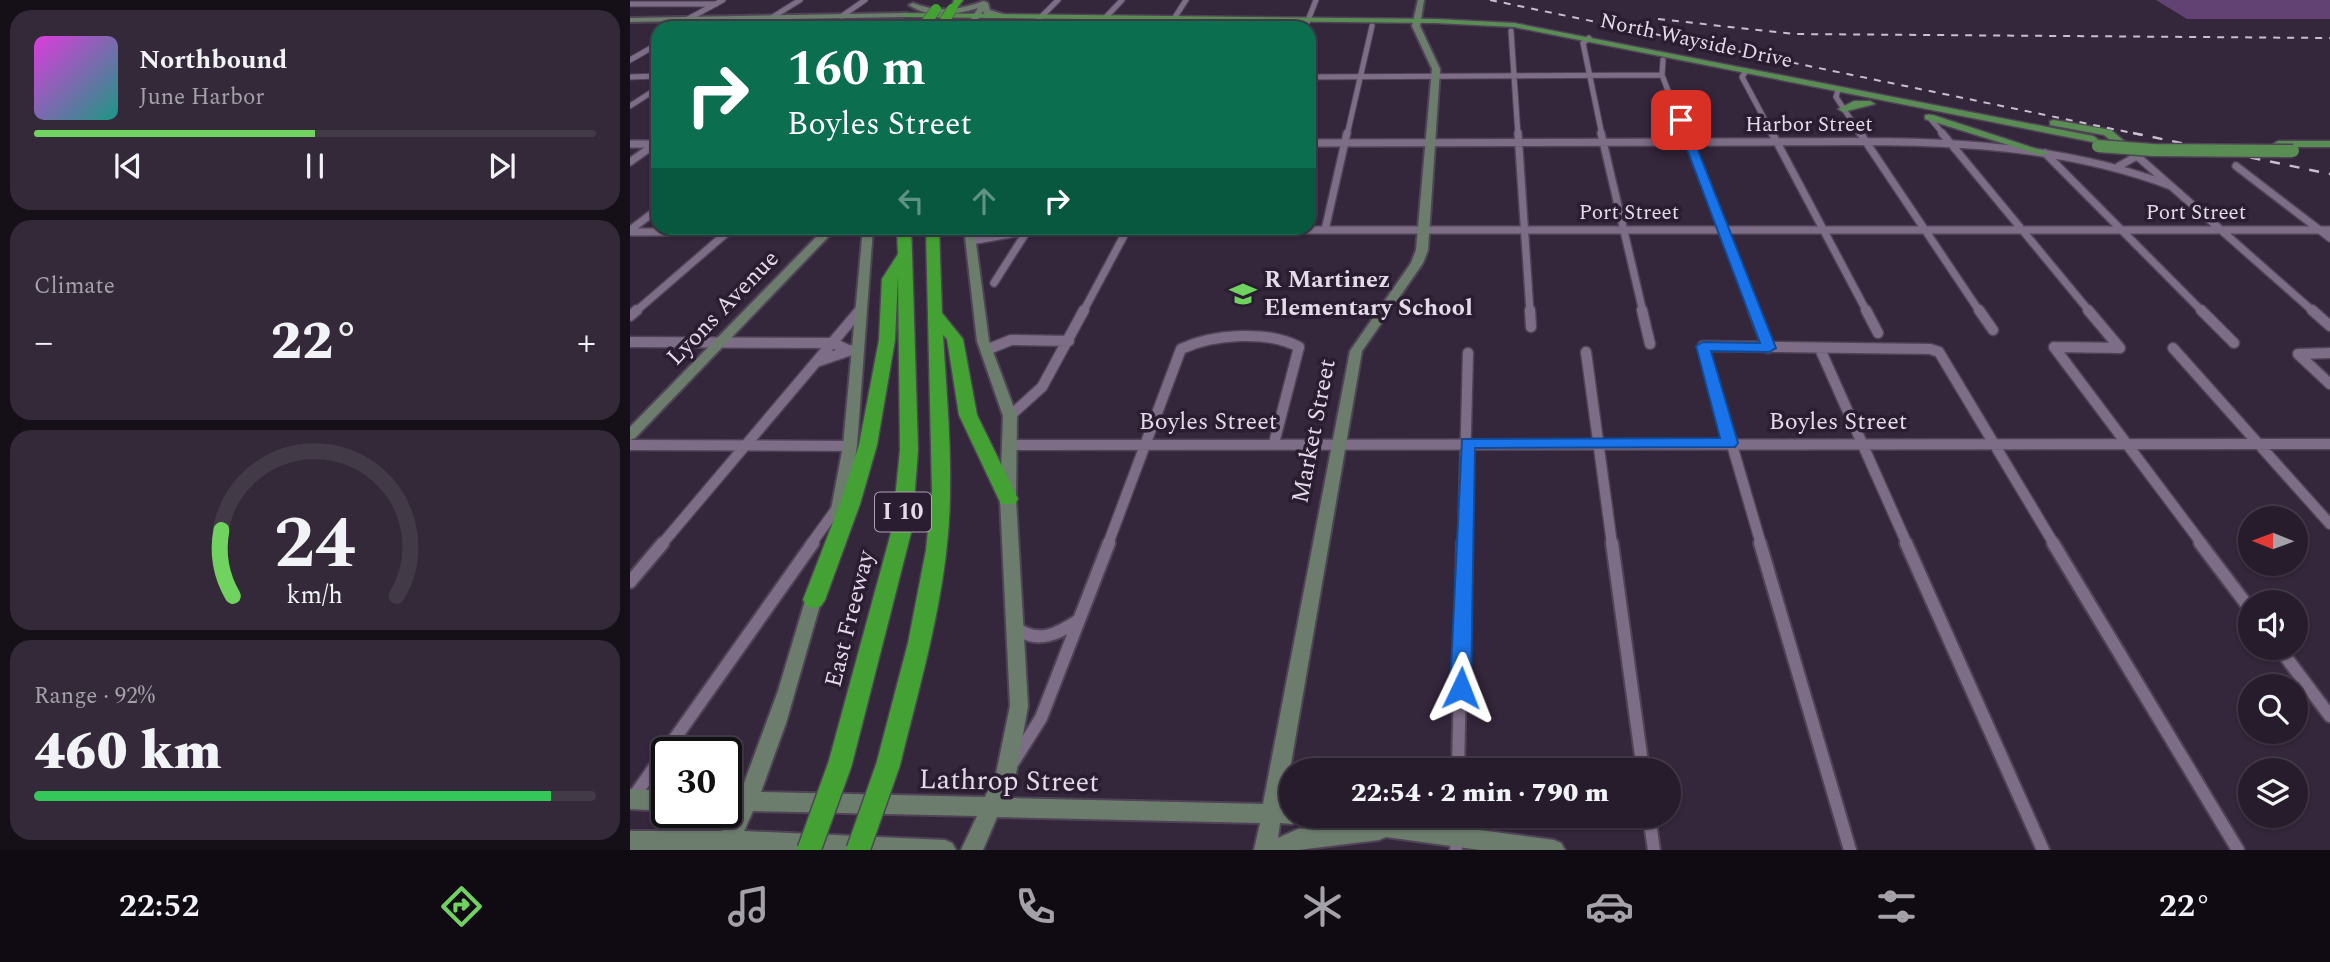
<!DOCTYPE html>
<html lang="en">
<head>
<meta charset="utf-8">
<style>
	:root { --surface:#271c2c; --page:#332938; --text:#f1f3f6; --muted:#a4a1a9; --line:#433a48; --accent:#70d35f }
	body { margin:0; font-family:Spectral,serif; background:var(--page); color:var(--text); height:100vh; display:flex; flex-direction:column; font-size:26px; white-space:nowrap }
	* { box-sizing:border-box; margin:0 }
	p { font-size:23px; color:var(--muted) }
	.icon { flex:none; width:38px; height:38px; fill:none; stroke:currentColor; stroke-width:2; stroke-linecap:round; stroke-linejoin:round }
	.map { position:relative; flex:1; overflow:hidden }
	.drawer { display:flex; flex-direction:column; gap:10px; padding:10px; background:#150f18; width:630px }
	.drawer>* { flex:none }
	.banner { position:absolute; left:21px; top:21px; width:665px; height:214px; border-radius:21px; box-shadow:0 2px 5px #0004,0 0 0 2px var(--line); background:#0b6e4f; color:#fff; overflow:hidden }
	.needle { width:46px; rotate:271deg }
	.controls { position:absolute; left:1608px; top:506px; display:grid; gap:14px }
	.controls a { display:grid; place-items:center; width:70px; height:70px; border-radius:50%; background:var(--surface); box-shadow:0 2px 5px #0004,0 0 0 2px var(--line); font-size:35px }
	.speed { position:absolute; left:21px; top:737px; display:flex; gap:14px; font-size:35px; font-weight:700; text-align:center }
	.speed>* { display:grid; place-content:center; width:91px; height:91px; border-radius:50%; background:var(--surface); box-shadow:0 2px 5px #0004,0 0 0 2px var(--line); line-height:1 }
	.speed .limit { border:4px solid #111; border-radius:10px; background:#fff; color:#111 }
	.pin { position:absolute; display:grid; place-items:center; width:60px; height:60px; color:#fff; margin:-30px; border-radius:14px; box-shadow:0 4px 10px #0006 }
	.me { position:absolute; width:77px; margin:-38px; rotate:2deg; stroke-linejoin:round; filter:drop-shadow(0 0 5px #0008) }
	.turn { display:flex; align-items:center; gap:24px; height:147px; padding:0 21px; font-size:32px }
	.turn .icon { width:91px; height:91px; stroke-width:2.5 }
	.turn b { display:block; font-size:49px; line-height:60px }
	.lanes { display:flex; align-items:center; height:66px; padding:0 21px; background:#0003; justify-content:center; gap:35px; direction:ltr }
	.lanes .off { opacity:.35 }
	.big { font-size:52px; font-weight:800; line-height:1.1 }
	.drawer .widget { flex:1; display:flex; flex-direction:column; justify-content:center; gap:10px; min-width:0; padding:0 24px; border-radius:21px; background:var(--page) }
	.drawer .dial { align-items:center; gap:0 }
	.dial svg { height:182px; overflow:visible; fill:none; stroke:var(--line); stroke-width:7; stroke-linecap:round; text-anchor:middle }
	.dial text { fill:var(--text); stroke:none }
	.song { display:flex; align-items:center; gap:21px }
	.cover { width:84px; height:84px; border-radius:10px; background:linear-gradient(135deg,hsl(300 70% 55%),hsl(170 70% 35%)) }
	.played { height:7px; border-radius:4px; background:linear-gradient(90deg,var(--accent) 50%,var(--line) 50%) }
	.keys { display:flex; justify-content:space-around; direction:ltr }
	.heat { display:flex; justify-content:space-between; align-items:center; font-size:38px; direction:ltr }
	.charge { height:10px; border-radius:5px; background:linear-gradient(90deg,#34c759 92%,var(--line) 0) }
	.trip { position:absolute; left:649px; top:758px; width:402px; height:70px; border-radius:35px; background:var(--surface); box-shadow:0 2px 5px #0004,0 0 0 2px var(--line); font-weight:800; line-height:70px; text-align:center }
	.dock { display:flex; height:112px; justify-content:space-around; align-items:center; background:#100b12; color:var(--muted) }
	.dock .icon { width:49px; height:49px }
	.dock .on { color:var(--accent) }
	.dock b { font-size:32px; color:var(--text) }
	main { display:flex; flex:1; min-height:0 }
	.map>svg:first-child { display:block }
</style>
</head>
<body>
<main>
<section class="drawer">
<div class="widget">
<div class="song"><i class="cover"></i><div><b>Northbound</b><p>June Harbor</p></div></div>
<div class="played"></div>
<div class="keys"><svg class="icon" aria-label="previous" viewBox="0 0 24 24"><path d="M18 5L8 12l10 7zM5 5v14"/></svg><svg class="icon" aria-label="pause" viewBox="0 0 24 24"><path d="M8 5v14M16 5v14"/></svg><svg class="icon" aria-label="next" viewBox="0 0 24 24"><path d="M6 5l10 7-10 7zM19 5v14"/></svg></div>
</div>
<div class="widget"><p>Climate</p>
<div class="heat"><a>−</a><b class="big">22°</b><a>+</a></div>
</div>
<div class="widget dial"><svg viewBox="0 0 100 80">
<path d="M14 69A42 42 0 1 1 86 69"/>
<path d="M14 69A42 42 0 0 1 9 40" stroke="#70d35f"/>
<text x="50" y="56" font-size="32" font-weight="700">24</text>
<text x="50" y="72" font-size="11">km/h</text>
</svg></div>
<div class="widget"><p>Range · 92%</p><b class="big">460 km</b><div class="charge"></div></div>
</section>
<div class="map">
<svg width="1700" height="850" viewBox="0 0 1700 850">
	<rect width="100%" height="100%" fill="#34263b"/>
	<path fill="#624272" d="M1526 0H1700V19H1557Z"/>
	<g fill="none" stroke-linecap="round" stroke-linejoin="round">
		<defs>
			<path id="street-far3" d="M0 4H86
				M212 16 235 0
				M475 18 492 0
				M43 27 93 0
				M56 28 70 21
				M125 28 170 0
				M400 28 428 0
				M538 28 556 0
				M675 28 686 0
				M881 31 888 135
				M959 38 953 43 972 135
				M0 60 28 44
				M1033 60 1032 75 1055 135
				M1116 71 1112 77 1143 135
				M0 77 28 76
				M679 77 1032 75
				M1208 90 1206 97 1231 135
				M0 106 28 88
				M1299 117 1314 135
				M717 135 742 26"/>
			<path id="street-far2" d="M888 133 900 312
				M971 133 1013 312
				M1055 133 1124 312
				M1142 133 1237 312
				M1230 133 1350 312
				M1312 133 1460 312
				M679 143C822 143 965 143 1107 142 1254 142 1401 133 1541 186
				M0 144H27
				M1415 153 1573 312
				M0 162 28 142
				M1489 166 1507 156 1684 312
				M1606 166 1700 238
				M0 230 28 209
				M695 230 717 133
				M0 232H197
				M341 241 397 231 497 230H1700
				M364 283 399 228
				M5 312 100 230
				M228 312 232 307
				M453 312 498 228"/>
			<path id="street-far1" d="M900 310 901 327
				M1012 310 1020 344
				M1123 310 1138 348
				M1236 310 1248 333
				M1349 310 1363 330
				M1458 310 1490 348
				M1571 310 1604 343
				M1682 310 1700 326
				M0 316 7 310
				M0 342 203 343 218 350
				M1424 347 1572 544
				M1424 347 1490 348
				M1543 348 1700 524
				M1190 349 1277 544
				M356 350 381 340 439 341
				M956 352 982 544
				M1668 354 1700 384
				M1668 354 1700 353
				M189 361 221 350
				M380 416 412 387 454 310
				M0 445 220 446
				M381 445 1700 444
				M32 544 230 310
				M181 544 207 508
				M478 544 551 349C583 334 638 330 669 347L644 443
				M833 544 838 353
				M1131 544 1073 346 1300 349 1309 352 1424 544"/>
			<path id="street" d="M982 543 1013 770
				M1130 543 1220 850
				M1276 543 1413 850
				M1423 543 1608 850
				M1570 543 1620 609
				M0 582 33 543
				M385 627C407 645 428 634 449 620
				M1649 648 1700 716
				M384 761 411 718 479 543
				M828 770 833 543
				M2 799 183 543
				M1019 816 1024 850
				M826 850 827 816"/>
			<path id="secondary" d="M788 0H794L790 26 810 69 798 250 793 263 732 351 654 804H662V816H746L924 840 931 843 935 850H850L756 837 749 840 668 850H624L630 823 367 817 353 850H331L347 816 123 811 114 831 315 840 322 843 326 850H0V831H92L102 811H96V791L111 792 113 786 148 691 178 591 180 586 186 584 192 586 194 591 156 723 131 792 355 797 366 774 380 706 370 499 373 416 347 341 334 228H344L359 341 387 416 386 499 398 706 386 774 375 798 633 804 720 351 781 263 786 250 802 69 782 26ZM669 821 686 827 668 829 648 838 650 823 662 824Z
				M354 1 358 3 360 10 376 15 372 17 354 14 353 11 343 28H335L348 8C326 15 299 19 279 5L283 3C308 13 329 10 354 1Z
				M277 13 274 17 0 22V18Z
				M206 228H229L224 231 200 235 5 438 0 440V427L193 230Z
				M233 228H243L227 446 216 515 213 519H203L200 515 213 446Z
				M0 789 37 791V811L0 809Z"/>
			<path id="primary" d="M271 13 806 19 884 23 1463 136 1468 139 1463 142 884 27 806 23 274 17Z
				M1224 101H1240L1245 104 1213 112 1208 109Z
				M1295 115H1303L1419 153 1410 155 1295 119Z
				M1424 120 1481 130 1512 156 1503 158 1474 135 1420 125V121Z
				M1700 141V147H1648L1643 144 1648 141Z"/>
			<path id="highway" d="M324 0H333L325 11H319Z
				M267 228H281L282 253 288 450 282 529 222 764 219 772 210 775 201 772 198 764 262 529 270 450 268 276 265 340 247 445 230 504 195 600 191 606 184 608 177 606 173 600 210 504 229 445 249 340 252 279 268 254Z
				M296 228H309L312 313 333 339 347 415 388 499 385 504H371L329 415 317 339 313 335C316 386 321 439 320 490 320 583 292 676 270 765L267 773 258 776 249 773 246 765 278 643 296 550 302 491Z"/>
		</defs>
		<use href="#street-far3" stroke="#4f4356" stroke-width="7"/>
		<use href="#street-far2" stroke="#4f4356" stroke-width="10"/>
		<use href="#street-far1" stroke="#4f4356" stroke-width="13"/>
		<use href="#street" stroke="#4f4356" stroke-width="16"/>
		<use href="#secondary" stroke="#4f4356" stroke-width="4"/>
		<use href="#primary" stroke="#4f4356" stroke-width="3"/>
		<use href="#highway" stroke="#4f4356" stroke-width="3"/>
		<use href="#street-far3" stroke="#7d6d86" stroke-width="5"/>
		<use href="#street-far2" stroke="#7d6d86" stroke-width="7"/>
		<use href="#street-far1" stroke="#7d6d86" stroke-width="10"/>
		<use href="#street" stroke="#7d6d86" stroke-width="12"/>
		<use href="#secondary" fill="#6c7d6d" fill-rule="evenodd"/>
		<use href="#primary" fill="#5a8d54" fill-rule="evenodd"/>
		<use href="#highway" fill="#43a233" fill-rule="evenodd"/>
		<path stroke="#c8bfce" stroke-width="2" stroke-dasharray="7 7" stroke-linecap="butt" d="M860 0 1512 135
			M1028 19 1164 34 1700 38"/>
		<path stroke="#c8bfce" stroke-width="2.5" stroke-dasharray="10 10" stroke-linecap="butt" d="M1503 133 1700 174"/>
		<defs>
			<path id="primary-bridge" d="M1468 146 1523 150 1663 151"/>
			<path id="highway-bridge-far1" d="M292 28 306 9
				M310 28 322 9"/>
			<path id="highway-bridge" d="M179 850 210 764
				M228 850 258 765"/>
		</defs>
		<use href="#primary-bridge" stroke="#4f4356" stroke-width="15" stroke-linecap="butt"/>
		<use href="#highway-bridge-far1" stroke="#4f4356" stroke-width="11" stroke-linecap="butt"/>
		<use href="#highway-bridge" stroke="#4f4356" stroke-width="26" stroke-linecap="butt"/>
		<use href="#primary-bridge" stroke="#5a8d54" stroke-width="12"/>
		<use href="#highway-bridge-far1" stroke="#43a233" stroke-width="10"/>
		<use href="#highway-bridge" stroke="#43a233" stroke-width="23"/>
	</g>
	<path fill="#1a73e8" stroke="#114b97" stroke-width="2" d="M1051 117 1056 120 1146 348 1139 352 1081 351 1108 443 1105 447 845 448 841 688 838 695 831 697 823 695 820 688 832 439 1090 438 1066 346 1073 342 1130 343 1046 120Z"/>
	<defs>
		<symbol id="school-bare" viewBox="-9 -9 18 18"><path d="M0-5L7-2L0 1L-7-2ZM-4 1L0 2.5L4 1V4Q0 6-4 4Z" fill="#70d35f" stroke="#2a1c31" stroke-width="2.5" paint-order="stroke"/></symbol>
	</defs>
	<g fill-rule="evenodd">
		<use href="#school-bare" x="594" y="275" width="38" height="38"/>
	</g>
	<g text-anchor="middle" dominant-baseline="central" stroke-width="7" stroke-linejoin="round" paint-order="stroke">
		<g font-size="21" fill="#e4dbe9" stroke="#2a1c31">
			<text transform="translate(1066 41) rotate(12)">North Wayside Drive</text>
			<text x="1179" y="125">Harbor Street</text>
			<text x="999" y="213">Port Street</text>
			<text x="1566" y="213">Port Street</text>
		</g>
		<rect fill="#2a1c31" stroke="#aca2b2" stroke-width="2" x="245" y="492.5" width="56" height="39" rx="5"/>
		<g font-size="23" font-weight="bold" fill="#e4dbe9">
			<text x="273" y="512">I 10</text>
		</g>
		<g font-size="24" font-weight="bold" fill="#e4dbe9" stroke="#2a1c31" text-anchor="start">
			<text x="634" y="280">R Martinez<tspan x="634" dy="28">Elementary School</tspan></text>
		</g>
		<g font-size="24" fill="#e4dbe9" stroke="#2a1c31">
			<text transform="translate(93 308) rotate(-46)">Lyons Avenue</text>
			<text x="578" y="422">Boyles Street</text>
			<text x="1208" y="422">Boyles Street</text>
			<text transform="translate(684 431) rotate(-79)">Market Street</text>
			<text transform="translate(220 619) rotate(-76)">East Freeway</text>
		</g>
		<g font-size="28" fill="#e4dbe9" stroke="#2a1c31">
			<text transform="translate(379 781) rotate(1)">Lathrop Street</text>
		</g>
	</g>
</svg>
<div class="controls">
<a><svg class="needle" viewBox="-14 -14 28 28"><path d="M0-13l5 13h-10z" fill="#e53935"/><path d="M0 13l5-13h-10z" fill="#a4a1a9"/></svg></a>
<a><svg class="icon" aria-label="sound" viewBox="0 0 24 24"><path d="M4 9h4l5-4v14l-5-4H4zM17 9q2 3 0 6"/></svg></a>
<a><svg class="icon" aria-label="search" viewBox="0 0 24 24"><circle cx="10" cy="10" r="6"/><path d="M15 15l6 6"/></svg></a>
<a><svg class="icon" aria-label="layers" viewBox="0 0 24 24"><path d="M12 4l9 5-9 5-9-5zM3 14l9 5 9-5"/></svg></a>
</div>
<div class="speed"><div class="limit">30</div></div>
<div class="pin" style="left:1051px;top:120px;background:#d93025"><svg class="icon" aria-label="arrive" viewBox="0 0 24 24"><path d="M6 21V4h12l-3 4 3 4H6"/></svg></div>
<svg class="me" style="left:831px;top:688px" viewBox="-20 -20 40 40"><path d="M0-17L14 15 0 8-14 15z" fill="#1a73e8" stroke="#fff" stroke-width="4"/></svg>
<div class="trip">22:54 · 2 min · 790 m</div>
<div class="banner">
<div class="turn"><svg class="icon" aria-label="right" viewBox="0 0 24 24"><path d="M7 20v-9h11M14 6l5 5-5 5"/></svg><div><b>160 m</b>Boyles Street</div></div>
<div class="lanes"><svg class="icon off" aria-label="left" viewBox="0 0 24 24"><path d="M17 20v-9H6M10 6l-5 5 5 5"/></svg><svg class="icon off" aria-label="ahead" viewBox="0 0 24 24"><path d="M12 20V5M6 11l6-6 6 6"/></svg><svg class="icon" aria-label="right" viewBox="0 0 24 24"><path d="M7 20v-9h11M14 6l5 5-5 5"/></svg></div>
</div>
</div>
</main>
<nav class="dock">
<b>22:52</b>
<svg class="icon on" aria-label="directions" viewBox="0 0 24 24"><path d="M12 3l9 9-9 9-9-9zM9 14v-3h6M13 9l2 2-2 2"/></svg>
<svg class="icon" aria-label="music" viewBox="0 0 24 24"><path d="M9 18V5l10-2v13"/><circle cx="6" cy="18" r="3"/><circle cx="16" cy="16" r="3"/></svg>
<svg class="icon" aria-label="phone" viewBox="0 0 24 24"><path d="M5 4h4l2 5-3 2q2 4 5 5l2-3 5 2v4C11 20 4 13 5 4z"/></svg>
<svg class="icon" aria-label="climate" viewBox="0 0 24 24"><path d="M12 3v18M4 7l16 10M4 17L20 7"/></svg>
<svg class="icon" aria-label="car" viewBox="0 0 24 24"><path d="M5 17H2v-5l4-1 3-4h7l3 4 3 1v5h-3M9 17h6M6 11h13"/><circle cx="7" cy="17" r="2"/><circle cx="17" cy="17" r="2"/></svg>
<svg class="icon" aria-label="filters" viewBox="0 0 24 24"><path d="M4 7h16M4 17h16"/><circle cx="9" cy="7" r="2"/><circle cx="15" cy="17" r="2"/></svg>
<b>22°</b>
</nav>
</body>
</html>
